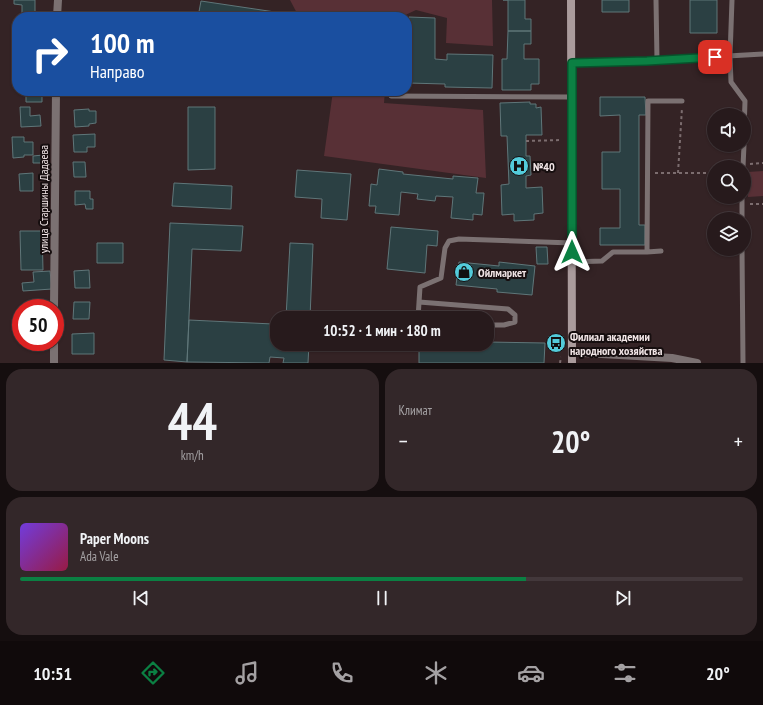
<!DOCTYPE html>
<html lang="ru">
<head>
<meta charset="utf-8">
<style>
	:root { --surface:#271a1c; --page:#332729; --text:#f1f3f6; --muted:#a4a1a3; --line:#43383b; --accent:#0b8043 }
	body { margin:0; font-family:"PT Sans Narrow",sans-serif; background:var(--page); color:var(--text); height:100vh; display:flex; flex-direction:column; font-size:15px; white-space:nowrap }
	* { box-sizing:border-box; margin:0 }
	p { font-size:13px; color:var(--muted) }
	.icon { flex:none; width:22px; height:22px; fill:none; stroke:currentColor; stroke-width:2; stroke-linecap:round; stroke-linejoin:round }
	.map { position:relative; height:363px; overflow:hidden }
	.panel { display:flex; flex-direction:column; gap:6px; padding:6px; background:#150e0f; flex:1 }
	.panel>* { flex:none }
	.banner { position:absolute; left:12px; top:12px; width:400px; height:84px; border-radius:16px; box-shadow:0 1px 3px #0004,0 0 0 1px var(--line); background:#1a4fa0; color:#fff; overflow:hidden }
	.tools { position:absolute; left:707px; top:108px; display:grid; gap:8px }
	.tools a { display:grid; place-items:center; width:44px; height:44px; border-radius:50%; background:var(--surface); box-shadow:0 1px 3px #0004,0 0 0 1px var(--line); font-size:20px }
	.speed { position:absolute; left:12px; top:299px; display:flex; gap:8px; font-size:20px; font-weight:700; text-align:center }
	.speed>* { display:grid; place-content:center; width:52px; height:52px; border-radius:50%; background:var(--surface); box-shadow:0 1px 3px #0004,0 0 0 1px var(--line); line-height:1 }
	.speed .limit { border:6px solid #d22; background:#fff; color:#111 }
	.pin { position:absolute; display:grid; place-items:center; width:34px; height:34px; color:#fff; margin:-17px; border-radius:8px; box-shadow:0 2px 6px #0006 }
	.me { position:absolute; width:44px; margin:-22px; rotate:0deg; stroke-linejoin:round; filter:drop-shadow(0 0 3px #0008) }
	.turn { display:flex; align-items:center; gap:14px; height:84px; padding:0 12px; font-size:18px }
	.turn .icon { width:52px; height:52px; stroke-width:2.5 }
	.turn b { display:block; font-size:28px; line-height:34px }
	.big { font-size:30px; font-weight:700; line-height:1.1 }
	.panel .tile { flex:1; display:flex; flex-direction:column; justify-content:center; gap:6px; min-width:0; padding:0 14px; border-radius:16px; background:var(--page) }
	.panel .dial { align-items:center; gap:0 }
	.dial b { font-size:52px; line-height:1 }
	.song { display:flex; align-items:center; gap:12px }
	.cover { width:48px; height:48px; border-radius:6px; background:linear-gradient(135deg,hsl(260 70% 55%),hsl(340 70% 35%)) }
	.played { height:4px; border-radius:2px; background:linear-gradient(90deg,var(--accent) 70%,var(--line) 70%) }
	.keys { display:flex; justify-content:space-around; direction:ltr }
	.heat { display:flex; justify-content:space-between; align-items:center; font-size:22px; direction:ltr }
	.panel .tiles { flex:1; display:grid; gap:6px; grid-template-columns:1fr 1fr }
	.tile:last-child { grid-column:span 2 }
	.trip { position:absolute; left:270px; top:311px; width:224px; height:40px; border-radius:16px; background:var(--surface); box-shadow:0 1px 3px #0004,0 0 0 1px var(--line); font-weight:700; line-height:40px; text-align:center }
	.dock { display:flex; height:64px; justify-content:space-around; align-items:center; background:#100a0b; color:var(--muted) }
	.dock .icon { width:28px; height:28px }
	.dock .selected { color:var(--accent) }
	.dock b { font-size:18px; color:var(--text) }
	.map>svg:first-child { display:block }
</style>
</head>
<body>
<div class="map">
<svg width="763" height="363" viewBox="0 0 763 363">
	<rect width="100%" height="100%" fill="#342325"/>
	<path fill="#583036" d="M290 0H492L493 46 446 43 447 18 416 10 401 17H299Z
		M333 91H385L384 103 483 110 486 178 324 156Z
		M763 171V196L748 197V172Z"/>
	<path fill="#2b4043" stroke="#5f7679" d="M14 0H35V17H22V5L14 4Z
		M503 0H525V19H531V31H508V0Z
		M602 0H629V12H602Z
		M690 0H717V33H690Z
		M201 1 275 12 274 17H198Z
		M409 17 435 18V59L447 60V54L493 55 492 88 445 87V84L408 83Z
		M508 31H531V44H524V59H539V84H531V90H502V59H507Z
		M26 91H42V102H26Z
		M79 91H96V95H80Z
		M600 97H645L646 115H639V225H645V245H600V228H620V189H602V152H620V115L600 116Z
		M530 102V104H536V108L541 107 542 135H526V156H530L531 175 526 176V188L542 187 543 213 534 214V220L514 221V214L502 215 501 185 509 184 507 136H501L500 103Z
		M20 107H30V116L40 115 41 126 21 127Z
		M188 107H215V169L188 170Z
		M89 109V111H96V123L89 124V126L75 127 74 110Z
		M95 134V147H87V152H74L73 135Z
		M12 137H24V142H33V155H24V157L13 158Z
		M43 155V163H33V156Z
		M73 162H85L86 177H74Z
		M379 169 403 172V174L453 179V176L478 178 476 193H484L482 215 473 214V220L451 218 453 197 436 196 435 201 417 199 418 194 401 192 399 215 375 213 376 206H369L371 184 377 185Z
		M297 170 351 174 347 220 321 218 322 199 295 197Z
		M33 173V191H20L19 174Z
		M174 183 232 186 231 209 172 206Z
		M75 191H90V199H93V209H86L85 204 75 205Z
		M170 223 243 226 241 251 192 249 187 362 164 360Z
		M391 227 438 231 437 246 427 245 425 273 387 269Z
		M20 231H42L43 270H21Z
		M97 243H123V263H97Z
		M290 243 313 244 310 318H286Z
		M536 247H547L548 264H537Z
		M459 262 499 266V262L535 266 532 295 497 292V289L456 285Z
		M89 270 90 288H75L74 271Z
		M50 271 52 289 23 291 22 283 34 282 33 272Z
		M26 302 43 303V308H26Z
		M74 302H90L89 319H73Z
		M189 320 273 324V334H277V344H309L308 363H283L284 358 270 357 269 363 187 362Z
		M94 333V354H72V334Z
		M487 342 545 343 544 363H419V344H487Z"/>
	<g fill="none" stroke-linecap="round" stroke-linejoin="round">
		<path stroke="#7c6d6f" stroke-width="2" stroke-dasharray="3 3" stroke-linecap="butt" d="M526 141 562 140
			M750 164 763 163
			M655 173H714
			M678 173 682 108
			M750 204H763
			M560 363 561 357"/>
		<path stroke="#7b7172" stroke-width="5" d="M732 0 730 56 731 82 745 101 744 132
			M657 60 763 54
			M572 63 657 60 656 0
			M391 96 572 97
			M743 167 744 145
			M742 219V197
			M742 249 743 363
			M647 252 661 251
			M572 262 602 261 613 252H647L648 101H682
			M419 302 508 309 515 315V322L504 325H487
			M418 318 420 287 441 278 445 248 449 241 459 239 572 243"/>
		<path stroke="#7b7172" stroke-width="8" d="M572 353H584L672 358 697 363"/>
		<path stroke="#7b7172" stroke-width="8" d="M57 17 58 0
			M54 308 56 91
			M54 363V342"/>
		<path stroke="#aa9b9c" stroke-width="8" d="M571 0 572 363"/>
	</g>
	<g fill="none" stroke-linecap="round" stroke-linejoin="round">
		<defs>
			<path id="route" d="M572 252V63L647 61 715 57"/>
		</defs>
		<use href="#route" stroke="#07532c" stroke-width="10"/>
		<use href="#route" stroke="#0b8043" stroke-width="7"/>
	</g>
	<defs>
		<symbol id="hospital-disc" viewBox="-11 -11 22 22"><circle r="9.5" fill="#53cbda" stroke="#160e0f"/><path d="M-5-5h3v3.5h4V-5h3V5h-3V1.5h-4V5h-3Z" fill="#111"/></symbol>
		<symbol id="shop-disc" viewBox="-11 -11 22 22"><circle r="9.5" fill="#53cbda" stroke="#160e0f"/><path d="M-5-2.5h2.3a2.7 3.5 0 0 1 5.4 0H5L5.5 6h-11ZM-1.5-2.5h3a1.5 2.3 0 0 0-3 0Z" fill="#111"/></symbol>
		<symbol id="bus-disc" viewBox="-11 -11 22 22"><circle r="9.5" fill="#53cbda" stroke="#160e0f"/><path d="M-5-6H5V4H4V6H2V4H-2V6H-4V4H-5ZM-3.5-4V0h7V-4ZM-3.5 1.2v1.5H-2V1.2ZM2 1.2v1.5H3.5V1.2Z" fill="#111"/></symbol>
	</defs>
	<g fill-rule="evenodd">
		<use href="#hospital-disc" x="508" y="155" width="22" height="22"/>
		<use href="#shop-disc" x="453" y="261" width="22" height="22"/>
		<use href="#bus-disc" x="545" y="332" width="22" height="22"/>
	</g>
	<g text-anchor="middle" dominant-baseline="central" stroke-width="4" stroke-linejoin="round" paint-order="stroke">
		<g font-size="12" font-weight="bold" fill="#f2e6e7" stroke="#160e0f" text-anchor="start">
			<text x="533" y="166">№40</text>
			<text x="478" y="272">Ойлмаркет</text>
			<text x="570" y="336">Филиал академии<tspan x="570" dy="14">народного хозяйства</tspan></text>
		</g>
		<g font-size="12" fill="#f2e6e7" stroke="#160e0f">
			<text transform="translate(43 199) rotate(-90)">улица Старшины Дадаева</text>
		</g>
	</g>
</svg>
<div class="tools">
<a><svg class="icon" aria-label="sound" viewBox="0 0 24 24"><path d="M4 9h4l5-4v14l-5-4H4zM17 9q2 3 0 6"/></svg></a>
<a><svg class="icon" aria-label="search" viewBox="0 0 24 24"><circle cx="10" cy="10" r="6"/><path d="M15 15l6 6"/></svg></a>
<a><svg class="icon" aria-label="layers" viewBox="0 0 24 24"><path d="M12 4l9 5-9 5-9-5zM3 14l9 5 9-5"/></svg></a>
</div>
<div class="speed"><div class="limit">50</div></div>
<div class="pin" style="left:715px;top:57px;background:#d93025"><svg class="icon" aria-label="arrive" viewBox="0 0 24 24"><path d="M6 21V4h12l-3 4 3 4H6"/></svg></div>
<svg class="me" style="left:572px;top:252px" viewBox="-20 -20 40 40"><path d="M0-17L14 15 0 8-14 15z" fill="#0b8043" stroke="#fff" stroke-width="4"/></svg>
<div class="trip">10:52 · 1 мин · 180 m</div>
<div class="banner">
<div class="turn"><svg class="icon" aria-label="right" viewBox="0 0 24 24"><path d="M7 20v-9h11M14 6l5 5-5 5"/></svg><div><b>100 m</b>Направо</div></div>
</div>
</div>
<section class="panel">
<div class="tiles">
<div class="tile dial"><b>44</b><p>km/h</p></div>
<div class="tile"><p>Климат</p>
<div class="heat"><a>−</a><b class="big">20°</b><a>+</a></div>
</div>
<div class="tile">
<div class="song"><i class="cover"></i><div><b>Paper Moons</b><p>Ada Vale</p></div></div>
<div class="played"></div>
<div class="keys"><svg class="icon" aria-label="previous" viewBox="0 0 24 24"><path d="M18 5L8 12l10 7zM5 5v14"/></svg><svg class="icon" aria-label="pause" viewBox="0 0 24 24"><path d="M8 5v14M16 5v14"/></svg><svg class="icon" aria-label="next" viewBox="0 0 24 24"><path d="M6 5l10 7-10 7zM19 5v14"/></svg></div>
</div>
</div>
</section>
<nav class="dock">
<b>10:51</b>
<svg class="icon selected" aria-label="directions" viewBox="0 0 24 24"><path d="M12 3l9 9-9 9-9-9zM9 14v-3h6M13 9l2 2-2 2"/></svg>
<svg class="icon" aria-label="music" viewBox="0 0 24 24"><path d="M9 18V5l10-2v13"/><circle cx="6" cy="18" r="3"/><circle cx="16" cy="16" r="3"/></svg>
<svg class="icon" aria-label="phone" viewBox="0 0 24 24"><path d="M5 4h4l2 5-3 2q2 4 5 5l2-3 5 2v4C11 20 4 13 5 4z"/></svg>
<svg class="icon" aria-label="climate" viewBox="0 0 24 24"><path d="M12 3v18M4 7l16 10M4 17L20 7"/></svg>
<svg class="icon" aria-label="car" viewBox="0 0 24 24"><path d="M5 17H2v-5l4-1 3-4h7l3 4 3 1v5h-3M9 17h6M6 11h13"/><circle cx="7" cy="17" r="2"/><circle cx="17" cy="17" r="2"/></svg>
<svg class="icon" aria-label="filters" viewBox="0 0 24 24"><path d="M4 7h16M4 17h16"/><circle cx="9" cy="7" r="2"/><circle cx="15" cy="17" r="2"/></svg>
<b>20°</b>
</nav>
</body>
</html>
